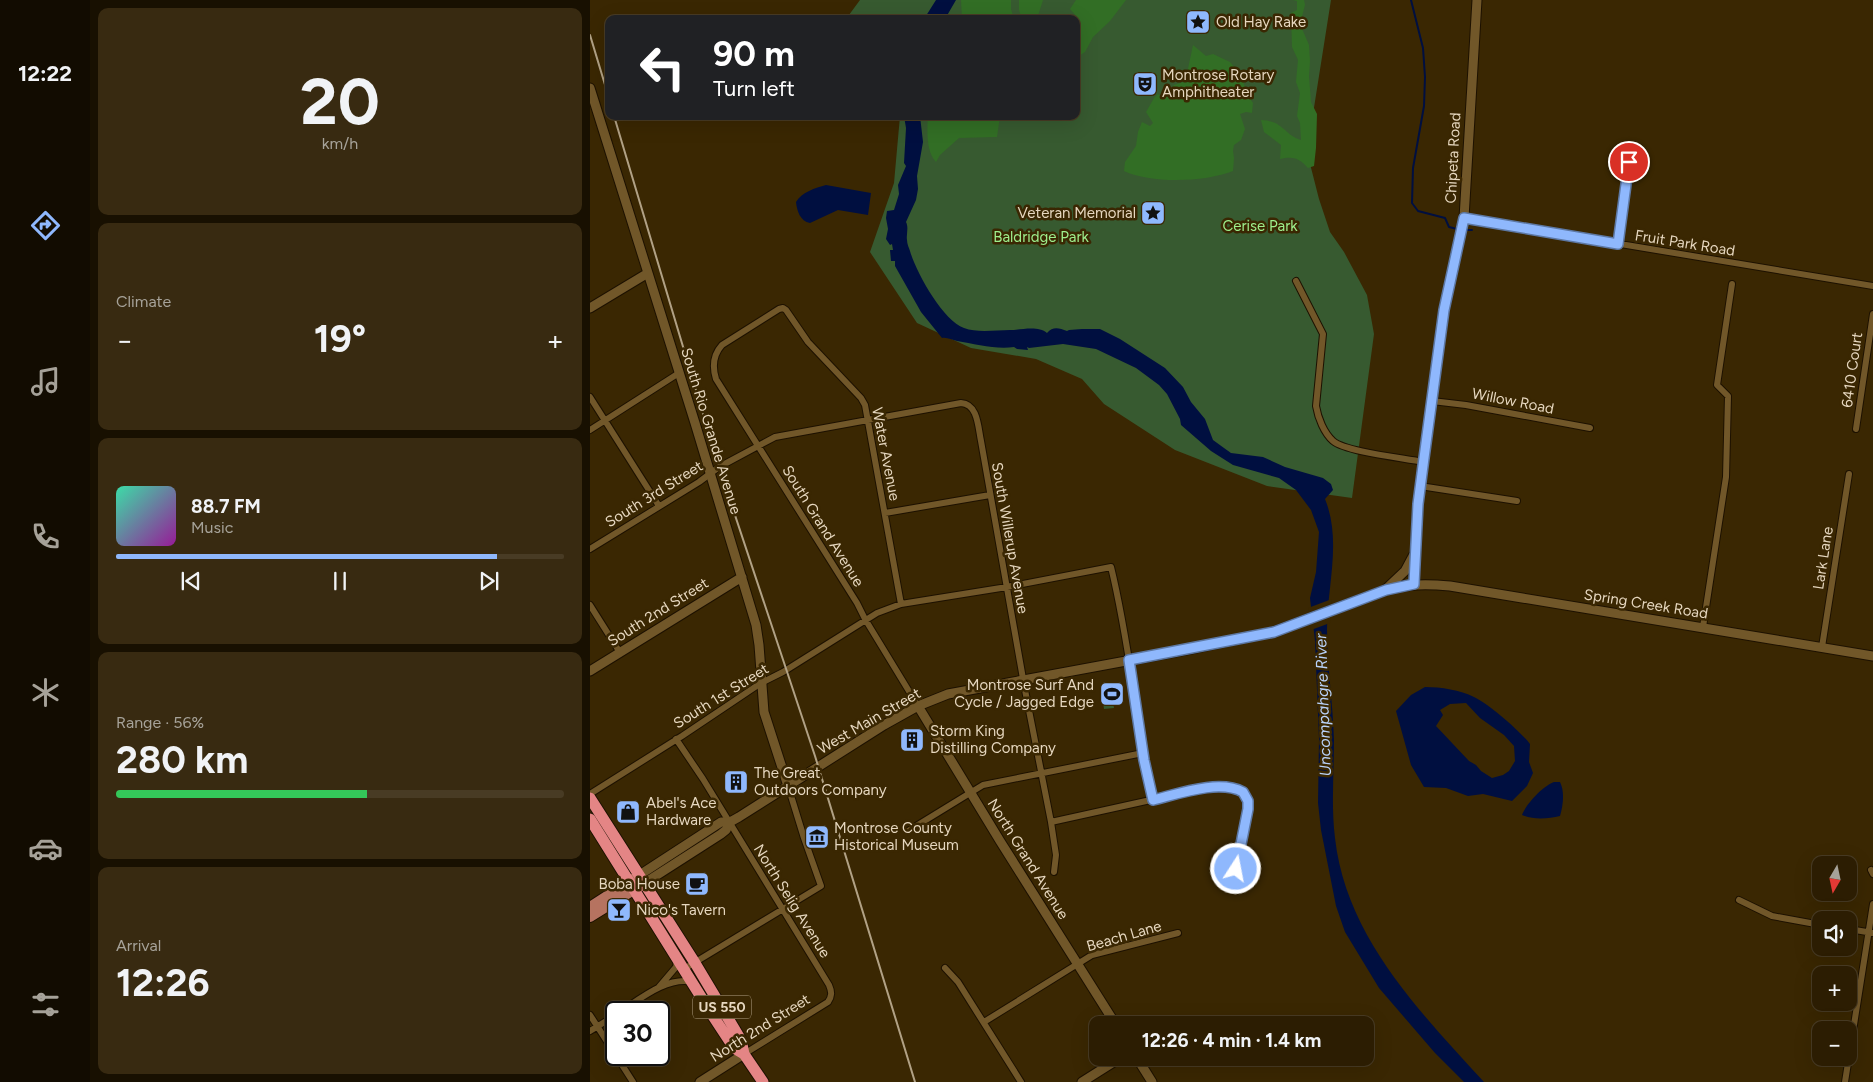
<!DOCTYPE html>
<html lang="en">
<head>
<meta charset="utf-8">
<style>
	:root { --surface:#2c1d02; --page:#382a11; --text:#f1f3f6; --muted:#a6a299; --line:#483b24; --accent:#8fb8fd }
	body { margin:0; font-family:Figtree,sans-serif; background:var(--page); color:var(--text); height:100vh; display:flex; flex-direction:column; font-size:19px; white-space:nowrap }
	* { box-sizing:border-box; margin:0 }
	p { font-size:16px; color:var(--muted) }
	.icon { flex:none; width:28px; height:28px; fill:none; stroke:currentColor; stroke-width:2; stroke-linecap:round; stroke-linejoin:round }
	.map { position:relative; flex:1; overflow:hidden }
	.details { display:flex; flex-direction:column; gap:8px; padding:8px; background:#181001; width:500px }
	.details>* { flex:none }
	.top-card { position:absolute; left:15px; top:15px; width:475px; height:105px; border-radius:10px; box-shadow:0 5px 20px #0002,0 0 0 1px var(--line); background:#202124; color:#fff; overflow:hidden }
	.needle { width:32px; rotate:189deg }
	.controls { position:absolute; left:1222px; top:856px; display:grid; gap:10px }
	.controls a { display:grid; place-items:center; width:45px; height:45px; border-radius:10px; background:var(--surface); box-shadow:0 5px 20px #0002,0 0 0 1px var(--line); font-size:25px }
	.speed { position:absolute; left:15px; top:1001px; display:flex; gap:10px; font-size:25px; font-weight:700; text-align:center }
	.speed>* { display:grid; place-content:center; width:65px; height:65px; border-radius:50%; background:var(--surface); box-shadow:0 5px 20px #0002,0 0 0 1px var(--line); line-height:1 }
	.speed .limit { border:2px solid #111; border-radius:8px; background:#fff; color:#111 }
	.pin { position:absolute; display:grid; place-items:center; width:42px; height:42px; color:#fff; margin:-21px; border:2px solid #fff; border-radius:50%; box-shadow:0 1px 5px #0007 }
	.me { position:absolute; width:55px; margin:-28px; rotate:11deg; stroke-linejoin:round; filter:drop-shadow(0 0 4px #0008) }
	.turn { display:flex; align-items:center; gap:18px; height:105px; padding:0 25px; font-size:22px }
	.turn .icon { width:65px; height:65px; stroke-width:2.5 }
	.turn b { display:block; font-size:35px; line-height:42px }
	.big { font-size:38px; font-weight:700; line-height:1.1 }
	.details .tile { flex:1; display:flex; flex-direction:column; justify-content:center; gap:8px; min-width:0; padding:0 18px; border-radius:10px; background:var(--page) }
	.details .dial { align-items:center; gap:0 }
	.dial b { font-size:65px; line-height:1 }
	.song { display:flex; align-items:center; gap:15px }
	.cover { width:60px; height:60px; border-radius:8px; background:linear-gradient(135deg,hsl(160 70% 55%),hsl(300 70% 35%)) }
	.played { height:5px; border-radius:2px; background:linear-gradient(90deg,var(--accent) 85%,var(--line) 85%) }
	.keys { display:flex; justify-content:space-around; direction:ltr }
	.heat { display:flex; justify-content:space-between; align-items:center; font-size:28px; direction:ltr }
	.charge { height:8px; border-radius:4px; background:linear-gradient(90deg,#34c759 56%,var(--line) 0) }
	.trip { position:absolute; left:499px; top:1016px; width:285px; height:50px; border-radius:10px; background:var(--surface); box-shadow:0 5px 20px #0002,0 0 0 1px var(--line); font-weight:700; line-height:50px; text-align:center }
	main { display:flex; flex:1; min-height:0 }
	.tabs { display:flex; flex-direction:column; width:90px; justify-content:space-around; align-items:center; background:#120c01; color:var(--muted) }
	.tabs .icon { width:35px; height:35px }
	.tabs .current { color:var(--accent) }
	.tabs b { font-size:22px; color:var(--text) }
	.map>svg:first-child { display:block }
</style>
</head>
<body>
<main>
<nav class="tabs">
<b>12:22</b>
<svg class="icon current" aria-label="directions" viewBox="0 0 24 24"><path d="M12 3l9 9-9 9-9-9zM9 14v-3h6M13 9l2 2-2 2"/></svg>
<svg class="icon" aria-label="music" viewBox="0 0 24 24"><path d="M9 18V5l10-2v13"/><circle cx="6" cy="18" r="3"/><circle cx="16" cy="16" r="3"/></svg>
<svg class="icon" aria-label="phone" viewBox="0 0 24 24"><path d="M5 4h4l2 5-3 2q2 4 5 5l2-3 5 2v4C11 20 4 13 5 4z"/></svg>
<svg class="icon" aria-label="climate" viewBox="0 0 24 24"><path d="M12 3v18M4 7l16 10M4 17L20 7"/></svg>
<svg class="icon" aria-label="car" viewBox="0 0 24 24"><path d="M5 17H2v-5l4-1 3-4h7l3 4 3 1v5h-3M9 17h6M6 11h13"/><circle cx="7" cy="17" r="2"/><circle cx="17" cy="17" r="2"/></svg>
<svg class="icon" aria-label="filters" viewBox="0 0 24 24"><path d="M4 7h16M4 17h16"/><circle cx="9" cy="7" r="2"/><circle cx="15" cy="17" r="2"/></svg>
</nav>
<section class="details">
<div class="tile dial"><b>20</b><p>km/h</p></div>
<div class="tile"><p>Climate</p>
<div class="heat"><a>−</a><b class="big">19°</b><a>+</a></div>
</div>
<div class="tile">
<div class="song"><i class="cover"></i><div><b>88.7 FM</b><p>Music</p></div></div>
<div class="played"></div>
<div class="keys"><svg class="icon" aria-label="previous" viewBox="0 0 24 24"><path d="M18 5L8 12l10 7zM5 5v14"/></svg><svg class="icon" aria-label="pause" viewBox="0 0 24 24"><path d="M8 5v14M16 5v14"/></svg><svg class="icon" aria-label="next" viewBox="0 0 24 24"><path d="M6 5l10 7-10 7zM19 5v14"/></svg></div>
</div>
<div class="tile"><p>Range · 56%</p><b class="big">280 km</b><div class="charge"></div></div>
<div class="tile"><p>Arrival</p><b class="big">12:26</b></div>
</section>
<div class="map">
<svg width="1283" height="1082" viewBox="0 0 1283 1082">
	<rect width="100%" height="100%" fill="#3a2702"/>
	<path fill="#375a30" d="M270 0H741L717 152 729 199 740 232 754 252 777 295 784 334 762 498 677 486 585 450 514 404 492 379 446 359 381 348 327 323 280 252 304 183 310 116H486V19H256Z
		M531 684 534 700 523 702 524 708 514 709 511 688Z"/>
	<path fill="#326e25" d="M371 0H421V9L424 19H372Z
		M429 0H453L447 19H432L429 10Z
		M486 0H536L520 21 503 37 495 52 486 58V19L487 17 480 9Z
		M703 0H714L715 5 710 24 719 45 720 61 719 76 721 102 727 114 726 148 724 166 718 168C709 158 703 156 690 159L691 145 674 132 671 120C694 121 693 134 711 140L710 123 707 116 710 93 706 82 708 60 702 47 701 13 707 10V1Z
		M603 45 616 56 623 54 640 62 645 68V71L653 81 657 94 663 103 662 113 656 112 650 114 655 129 651 140 644 145 643 151 644 158 643 171C616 182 561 184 534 171L535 162 546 146 548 132 552 122 560 126 563 123 556 112 564 98 568 94 574 98 584 85 593 82 596 78Z
		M338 116H410L407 137 369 138 350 155 346 162C336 152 337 130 338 116Z"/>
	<path fill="#000f40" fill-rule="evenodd" d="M346 0H366L355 19H334Z
		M314 116H330L333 142 327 176 328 189 326 200 316 222C319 228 316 234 317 240 317 244 319 248 320 251 326 272 353 321 374 328 387 333 406 330 420 330 431 330 448 325 457 333 463 326 469 328 477 331L479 330 492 329H510L530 339 575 368 593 387 601 402 615 419 623 440 634 448 641 453 673 457 695 467 733 478 741 484 743 490 735 499C752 541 737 586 737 630 737 666 743 703 744 740 744 772 741 805 745 838 756 937 830 1012 894 1082H874L845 1053 789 988 755 932 746 906 731 830 728 803 729 739 725 641 720 598 726 572 729 532 721 510 706 490 689 478 643 465 621 451 591 425 590 419 577 394 569 385 546 368 506 349 473 344 439 348 437 347 438 350 427 349 424 347C407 350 385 344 367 341 362 340 357 337 352 338L331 312 305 266V261H301L300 250H303L302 244 300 245 296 239 298 229 296 218 297 211 304 210 309 194 308 185 316 166 314 163 316 128Z
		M236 185 281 193 278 215 248 210 220 223C210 221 207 211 206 202 212 192 225 188 236 185Z
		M835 687C851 687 870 690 884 697 900 705 929 730 940 744L939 762 943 773 937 786 922 801 893 794 878 796 856 788 834 787 821 765 806 711 821 695ZM876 703 890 718 914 735 924 746 925 761 919 771 913 775 902 778 891 771 886 765 879 761 846 726 853 715 850 710 860 704Z
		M964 782H970C975 792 973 806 970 816 958 819 943 820 932 815 936 804 953 786 964 782Z"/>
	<path fill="#3a2702" d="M742 599 740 623 721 630 718 608Z"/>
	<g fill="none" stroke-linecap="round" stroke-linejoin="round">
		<path stroke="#000f40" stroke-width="2" d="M821 0 833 48 835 77 834 106 823 168 822 203 828 211 855 218 859 227 867 229
			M875 230H882"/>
		<defs>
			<path id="street" d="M874 218 1283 286
				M1028 244 1039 162
				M706 281 733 334 726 406C728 418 734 433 743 441 756 452 814 458 833 462
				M0 397 69 506
				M842 401 876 405 1000 428
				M1266 429 1283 314
				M0 430 89 373
				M830 486 927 501
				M295 513 400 495
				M0 549 109 482 129 467 185 437 371 403C388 404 388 427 391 441L435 690 461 822 466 855 464 872
				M311 604 275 405 271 398 218 342 196 310 193 308 189 309 132 345C123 355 122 366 126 379L267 603 275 619 328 706
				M0 605 29 651
				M1113 627 1136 477 1138 396 1127 385 1142 284
				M1232 647 1259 474
				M86 739 113 779 239 985C242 992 242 996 238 1002L154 1054
				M0 794 92 736 171 683 193 672 287 613 311 604 417 587 521 567C540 644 546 723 563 800
				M461 822 615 788H642L653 792 656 796 657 809 643 886
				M318 831 393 785 553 753
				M1281 870 1283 874
				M1149 900 1182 916 1231 925
				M1259 929 1283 933
				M355 968 368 982 431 1082
				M94 969 231 886 214 838 198 786
				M69 987 86 967 87 961
				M30 1012C50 999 77 976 103 982
				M0 1015 43 1082
				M394 1022 502 955 588 933
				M0 1031 26 1015
				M1255 1082 1283 904"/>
			<path id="secondary" d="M0 88 105 423 166 625 169 645 174 712 198 786
				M0 308 58 273
				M824 584 828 504 834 458 854 310 874 218 887 0
				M797 588 815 571 823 556
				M0 671 152 577
				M328 706 410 841 526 1025
				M48 876 131 822H140L149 817 294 725 328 706 358 694 601 649 683 632 796 590C819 584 836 584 860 586L1283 656
				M53 884 131 834 136 830 140 822
				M547 1058 562 1082
				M110 1082 154 1054
				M492 1082 530 1058"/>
			<path id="primary" d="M0 907 48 876
				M0 917 50 886"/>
			<path id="highway" d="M0 798 105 963 151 1040 154 1054 173 1082
				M0 819 121 1013 144 1048 154 1054"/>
		</defs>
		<use href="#street" stroke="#1d1100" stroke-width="8"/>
		<use href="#secondary" stroke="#1d1100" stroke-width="11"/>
		<use href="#primary" stroke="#1d1100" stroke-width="12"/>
		<use href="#highway" stroke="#1d1100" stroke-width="13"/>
		<use href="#street" stroke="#715729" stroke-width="6"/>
		<use href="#secondary" stroke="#715729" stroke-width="9"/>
		<use href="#primary" stroke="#b67360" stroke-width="10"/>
		<use href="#highway" stroke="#e48585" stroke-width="11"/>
		<path stroke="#b1a185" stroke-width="2" d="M0 35 19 98
			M24 116 129 467 225 756 325 1082"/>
	</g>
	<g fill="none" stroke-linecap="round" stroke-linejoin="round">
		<defs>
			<path id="route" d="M646 869 658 809V801L653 792C629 779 588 794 563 800L554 760 539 660 684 632 796 590 824 584 828 504 834 458 854 310 874 218 1028 244 1039 162"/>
		</defs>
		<use href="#route" stroke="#5d78a4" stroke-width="12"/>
		<use href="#route" stroke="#8fb8fd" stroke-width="9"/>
	</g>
	<defs>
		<symbol id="sight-square" viewBox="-11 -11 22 22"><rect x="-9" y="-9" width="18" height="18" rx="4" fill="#8fb8fd" stroke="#3a2702"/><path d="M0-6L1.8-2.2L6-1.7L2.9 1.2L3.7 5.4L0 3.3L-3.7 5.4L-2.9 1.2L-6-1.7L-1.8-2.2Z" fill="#111"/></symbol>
		<symbol id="theatre-square" viewBox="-11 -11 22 22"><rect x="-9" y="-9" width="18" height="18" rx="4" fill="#8fb8fd" stroke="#3a2702"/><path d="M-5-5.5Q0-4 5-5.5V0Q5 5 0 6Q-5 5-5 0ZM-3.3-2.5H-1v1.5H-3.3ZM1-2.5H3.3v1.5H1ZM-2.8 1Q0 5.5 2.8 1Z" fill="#111"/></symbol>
		<symbol id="stadium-square" viewBox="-11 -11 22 22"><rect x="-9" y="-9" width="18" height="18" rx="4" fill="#8fb8fd" stroke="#3a2702"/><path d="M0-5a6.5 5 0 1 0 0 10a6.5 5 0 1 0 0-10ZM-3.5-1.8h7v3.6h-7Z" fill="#111"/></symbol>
		<symbol id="building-square" viewBox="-11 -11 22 22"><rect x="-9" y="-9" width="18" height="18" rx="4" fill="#8fb8fd" stroke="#3a2702"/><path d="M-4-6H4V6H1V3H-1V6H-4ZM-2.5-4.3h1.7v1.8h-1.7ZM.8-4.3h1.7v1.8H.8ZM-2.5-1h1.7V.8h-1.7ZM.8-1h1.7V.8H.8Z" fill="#111"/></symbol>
		<symbol id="shop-square" viewBox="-11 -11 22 22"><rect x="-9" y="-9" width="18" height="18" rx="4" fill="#8fb8fd" stroke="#3a2702"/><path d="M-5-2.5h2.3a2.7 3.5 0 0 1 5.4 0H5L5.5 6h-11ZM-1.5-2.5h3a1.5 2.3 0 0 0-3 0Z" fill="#111"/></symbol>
		<symbol id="museum-square" viewBox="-11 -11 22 22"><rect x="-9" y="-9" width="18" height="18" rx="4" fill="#8fb8fd" stroke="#3a2702"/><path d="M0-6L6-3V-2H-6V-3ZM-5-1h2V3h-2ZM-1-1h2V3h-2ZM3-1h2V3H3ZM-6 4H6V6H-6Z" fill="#111"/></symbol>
		<symbol id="cafe-square" viewBox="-11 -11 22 22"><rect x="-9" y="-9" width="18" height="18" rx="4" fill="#8fb8fd" stroke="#3a2702"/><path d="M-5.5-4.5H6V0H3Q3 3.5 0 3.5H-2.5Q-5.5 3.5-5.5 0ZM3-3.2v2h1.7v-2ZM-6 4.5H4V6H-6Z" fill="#111"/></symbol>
		<symbol id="bar-square" viewBox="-11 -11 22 22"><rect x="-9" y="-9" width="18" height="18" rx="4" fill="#8fb8fd" stroke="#3a2702"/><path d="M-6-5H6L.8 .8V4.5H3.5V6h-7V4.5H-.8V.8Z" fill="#111"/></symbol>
	</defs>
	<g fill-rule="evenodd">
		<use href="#sight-square" x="594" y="8" width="28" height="28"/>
		<use href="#theatre-square" x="541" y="70" width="28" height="28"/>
		<use href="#sight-square" x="549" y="199" width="28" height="28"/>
		<use href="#stadium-square" x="508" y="680" width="28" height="28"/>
		<use href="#building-square" x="308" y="726" width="28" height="28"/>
		<use href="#building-square" x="132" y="768" width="28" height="28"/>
		<use href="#shop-square" x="24" y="798" width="28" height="28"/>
		<use href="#museum-square" x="213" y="823" width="28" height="28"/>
		<use href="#cafe-square" x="93" y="870" width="28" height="28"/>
		<use href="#bar-square" x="15" y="896" width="28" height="28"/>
	</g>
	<g text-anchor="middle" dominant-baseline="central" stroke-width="5" stroke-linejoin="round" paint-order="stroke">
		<rect fill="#3a2702" stroke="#b2a286" stroke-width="1" x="103" y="995.5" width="58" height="23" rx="4"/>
		<g font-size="14" font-weight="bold" fill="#e6d7bf">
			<text x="132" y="1007">US 550</text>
		</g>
		<g font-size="15" fill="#e6d7bf" stroke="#3a2702" text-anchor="start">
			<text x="626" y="22">Old Hay Rake</text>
			<text x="572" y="75">Montrose Rotary<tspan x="572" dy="17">Amphitheater</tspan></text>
			<text x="546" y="213" text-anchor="end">Veteran Memorial</text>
			<text x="504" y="685" text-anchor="end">Montrose Surf And<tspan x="504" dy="17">Cycle / Jagged Edge</tspan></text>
			<text x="340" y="731">Storm King<tspan x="340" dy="17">Distilling Company</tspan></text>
			<text x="164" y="773">The Great<tspan x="164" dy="17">Outdoors Company</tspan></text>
			<text x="56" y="803">Abel's Ace<tspan x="56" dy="17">Hardware</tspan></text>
			<text x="244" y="828">Montrose County<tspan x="244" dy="17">Historical Museum</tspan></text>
			<text x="90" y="884" text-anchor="end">Boba House</text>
			<text x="46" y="910">Nico's Tavern</text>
		</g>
		<g font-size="15" fill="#e6d7bf" stroke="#3a2702">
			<text transform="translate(863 158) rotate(-87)">Chipeta Road</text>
			<text transform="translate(1095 243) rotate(9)">Fruit Park Road</text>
			<text transform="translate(1262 370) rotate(-82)">6410 Court</text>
			<text transform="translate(923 401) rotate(11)">Willow Road</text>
			<text transform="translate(121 431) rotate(73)">South Rio Grande Avenue</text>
			<text transform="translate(296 454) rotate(79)">Water Avenue</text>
			<text transform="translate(64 494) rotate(-32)">South 3rd Street</text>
			<text transform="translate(233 526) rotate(58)">South Grand Avenue</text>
			<text transform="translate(420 538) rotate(80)">South Willerup Avenue</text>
			<text transform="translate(1233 558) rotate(-81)">Lark Lane</text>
			<text transform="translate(1056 604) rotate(9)">Spring Creek Road</text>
			<text transform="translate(68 612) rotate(-32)">South 2nd Street</text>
			<text transform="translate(131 696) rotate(-32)">South 1st Street</text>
			<text transform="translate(279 721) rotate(-30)">West Main Street</text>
			<text transform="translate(438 859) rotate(58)">North Grand Avenue</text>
			<text transform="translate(202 901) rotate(58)">North Selig Avenue</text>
			<text transform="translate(534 936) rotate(-16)">Beach Lane</text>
			<text transform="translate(170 1028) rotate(-32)">North 2nd Street</text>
		</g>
		<g font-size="15" fill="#9eef8d" stroke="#3a2702">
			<text x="670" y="226">Cerise Park</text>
			<text x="451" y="237">Baldridge Park</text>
		</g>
		<g font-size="16" font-style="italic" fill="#b8d1f8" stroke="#3a2702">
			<text transform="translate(733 705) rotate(-92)">Uncompahgre River</text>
		</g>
	</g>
</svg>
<div class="controls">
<a><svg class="needle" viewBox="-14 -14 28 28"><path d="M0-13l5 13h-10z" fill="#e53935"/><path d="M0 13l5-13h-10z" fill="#a6a299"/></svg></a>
<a><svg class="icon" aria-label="sound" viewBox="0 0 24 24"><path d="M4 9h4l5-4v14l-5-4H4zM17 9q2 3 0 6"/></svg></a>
<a>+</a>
<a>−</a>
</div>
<div class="speed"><div class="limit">30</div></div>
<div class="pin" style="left:1039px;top:162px;background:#d93025"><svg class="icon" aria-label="arrive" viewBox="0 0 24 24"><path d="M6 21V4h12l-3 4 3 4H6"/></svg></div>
<svg class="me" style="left:646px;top:869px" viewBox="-20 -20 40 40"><circle r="17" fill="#8fb8fd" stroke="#fff" stroke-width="3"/><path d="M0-11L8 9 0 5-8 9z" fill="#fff"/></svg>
<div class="trip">12:26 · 4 min · 1.4 km</div>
<div class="top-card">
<div class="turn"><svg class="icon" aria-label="left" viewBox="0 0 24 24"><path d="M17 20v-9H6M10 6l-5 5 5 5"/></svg><div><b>90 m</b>Turn left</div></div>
</div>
</div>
</main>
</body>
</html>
